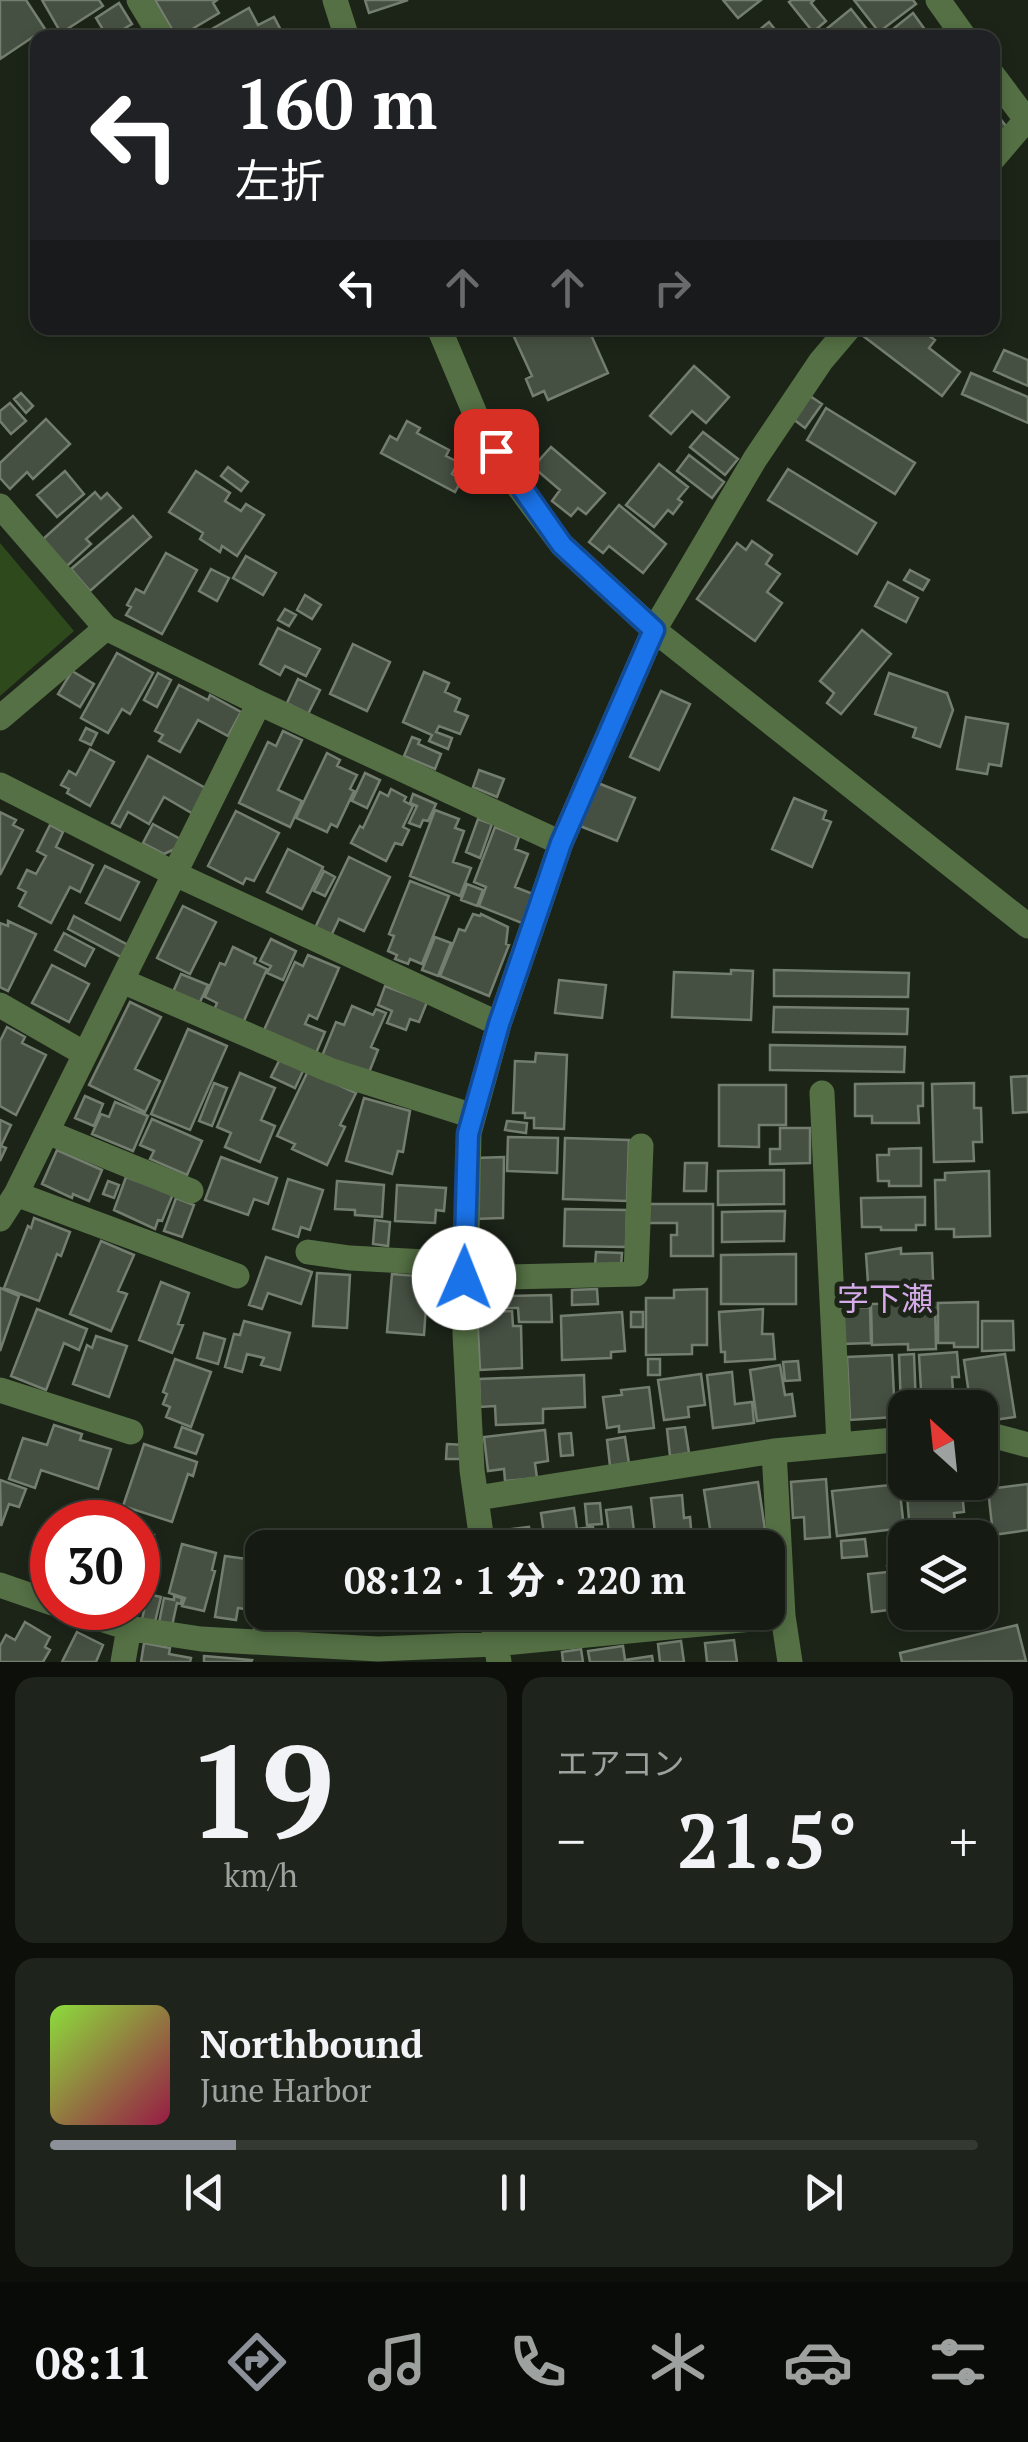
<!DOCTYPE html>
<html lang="ja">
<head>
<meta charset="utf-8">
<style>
	:root { --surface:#151b12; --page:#1e241b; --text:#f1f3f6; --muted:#9da19f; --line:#343932; --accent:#8c9099 }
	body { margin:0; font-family:"PT Serif","Noto Sans JP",serif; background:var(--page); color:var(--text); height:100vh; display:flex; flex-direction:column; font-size:38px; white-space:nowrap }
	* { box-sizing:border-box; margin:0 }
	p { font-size:32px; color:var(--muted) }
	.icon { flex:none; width:55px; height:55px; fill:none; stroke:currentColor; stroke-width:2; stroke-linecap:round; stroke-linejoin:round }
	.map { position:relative; height:1662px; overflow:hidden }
	.details { display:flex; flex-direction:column; gap:15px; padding:15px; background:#0c0f0a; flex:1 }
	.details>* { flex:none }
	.top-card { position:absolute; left:30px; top:30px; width:970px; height:305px; border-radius:20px; box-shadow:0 5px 15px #0003,0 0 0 2px var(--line); background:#202124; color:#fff; overflow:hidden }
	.needle { width:65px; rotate:333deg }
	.controls { position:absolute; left:888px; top:1390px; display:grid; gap:20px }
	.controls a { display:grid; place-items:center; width:110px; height:110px; border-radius:20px; background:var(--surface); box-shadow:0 5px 15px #0003,0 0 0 2px var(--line); font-size:50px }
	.speed { position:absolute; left:30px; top:1500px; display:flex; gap:20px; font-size:50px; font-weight:700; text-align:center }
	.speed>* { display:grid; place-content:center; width:130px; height:130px; border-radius:50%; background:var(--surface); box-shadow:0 5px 15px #0003,0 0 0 2px var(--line); line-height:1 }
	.speed .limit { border:15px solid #d22; background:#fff; color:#111 }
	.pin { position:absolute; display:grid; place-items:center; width:85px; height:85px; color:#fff; margin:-42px; border-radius:20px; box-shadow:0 5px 15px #0006 }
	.me { position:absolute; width:110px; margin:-55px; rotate:1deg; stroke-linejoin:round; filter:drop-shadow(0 0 8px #0008) }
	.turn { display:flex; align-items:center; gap:35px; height:210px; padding:0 40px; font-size:45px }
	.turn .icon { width:130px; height:130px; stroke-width:2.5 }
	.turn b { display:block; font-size:70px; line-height:85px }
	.lanes { display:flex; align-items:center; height:95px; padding:0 40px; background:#0003; justify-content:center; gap:50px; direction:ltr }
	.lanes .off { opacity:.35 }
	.big { font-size:75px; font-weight:800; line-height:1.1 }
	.details .card { flex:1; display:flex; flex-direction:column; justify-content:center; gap:15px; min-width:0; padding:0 35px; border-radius:20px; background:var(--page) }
	.details .dial { align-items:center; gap:0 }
	.dial b { font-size:130px; line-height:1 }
	.song { display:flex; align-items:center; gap:30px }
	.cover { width:120px; height:120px; border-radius:15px; background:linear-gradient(135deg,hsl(90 70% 55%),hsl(340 70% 35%)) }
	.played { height:10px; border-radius:5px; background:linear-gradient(90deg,var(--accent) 20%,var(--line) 20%) }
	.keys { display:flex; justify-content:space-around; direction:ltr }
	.heat { display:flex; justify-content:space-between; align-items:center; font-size:55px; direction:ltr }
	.details .tiles { flex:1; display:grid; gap:15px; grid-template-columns:1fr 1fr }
	.card:last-child { grid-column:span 2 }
	.trip { position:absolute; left:245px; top:1530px; width:540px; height:100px; border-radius:20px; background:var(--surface); box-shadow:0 5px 15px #0003,0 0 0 2px var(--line); font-weight:800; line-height:100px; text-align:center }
	.menu { display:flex; height:160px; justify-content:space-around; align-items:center; background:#080b07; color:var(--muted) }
	.menu .icon { width:70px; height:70px }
	.menu .active { color:var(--accent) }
	.menu b { font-size:45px; color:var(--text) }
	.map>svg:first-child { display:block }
</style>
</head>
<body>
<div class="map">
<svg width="1028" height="1662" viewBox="0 0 1028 1662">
	<rect width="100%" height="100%" fill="#1c2418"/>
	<path fill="#2e4a1d" d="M0 543 74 631 0 696Z"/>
	<path fill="#465042" stroke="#747e6f" stroke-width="2.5" d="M0 0H26L45 29 0 59Z
		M42 0H99L103 6 61 33Z
		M155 0H217L213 3 219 13 177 38Z
		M365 0H408L369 13Z
		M723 0H761L738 18Z
		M792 0H814L811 3 826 21 813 32 789 2Z
		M854 0H913L916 4 879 32Z
		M119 3 132 24 108 38 96 18Z
		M249 8 258 25 274 17 285 38H196Z
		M851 9 874 38H821L819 35Z
		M913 13 931 38H884L883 37Z
		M769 22 782 38H755L753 35Z
		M992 108 1009 130 992 142Z
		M510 328H588L608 373 548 400 544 391 533 396 526 379 532 376Z
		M862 328H918L935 340 929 348 960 372 942 396 858 332Z
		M1004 350 1028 360V386L994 371Z
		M694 366 729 397 706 423 692 411 671 434 650 416Z
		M971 373 1028 397V423L962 394Z
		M21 393 33 406 26 413 14 399Z
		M810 396 822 404 805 428 793 419Z
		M10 403 26 421 11 434 0 421V411Z
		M826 408 915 463 895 494 807 440Z
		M46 419 70 444 33 479 27 472 10 489 0 478V463Z
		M407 421 420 428 417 433 449 450 446 456 458 462 452 474 462 479 455 492 381 453 390 436 397 440Z
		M703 432 738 459 725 475 690 447Z
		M551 447 605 493 586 514 578 508 571 516 552 501 560 490 533 467Z
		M689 455 724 482 712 498 677 471Z
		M659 464 688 487 678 499 682 502 673 514 668 510 654 527 626 505Z
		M228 467 248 482 241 491 221 476Z
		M788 469 876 523 857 554 768 500Z
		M65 471 84 494 57 517 37 495Z
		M196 471 230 493 225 501 241 511 246 504 264 515 237 556 222 546 220 552 200 539 203 533 169 512Z
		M95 492 101 499 107 493 121 508 86 539 91 544 67 566 42 540Z
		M619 505 666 544 643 573 609 546 603 553 589 542Z
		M133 516 151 537 90 591 71 569Z
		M752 541 772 555 766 564 780 574 767 592 782 603 755 641 697 599 737 543 746 550Z
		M166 553 197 570 162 634 126 615 131 607 127 605 136 589 144 593Z
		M246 556 276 573 263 595 233 578Z
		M211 569 229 578 217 601 199 591Z
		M910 570 929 580 923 590 904 580Z
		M888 582 918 598 906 622 875 606Z
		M305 595 321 605 312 619 297 610Z
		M285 609 296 615 289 626 278 620Z
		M278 628 320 649 306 676 285 666 280 675 260 664Z
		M862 630 891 654 841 714 827 703 834 693 820 681Z
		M353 644 390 662 367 711 330 694Z
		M117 653 153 673 130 714 122 709 108 733 81 718Z
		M72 671 94 684 80 707 58 694Z
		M424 672 449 683 445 692 460 699 455 711 468 716 460 734 439 726 436 732 452 738 448 749 429 741 432 735 403 722Z
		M158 673 171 680 157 707 144 700Z
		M889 673 947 693 953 710 940 747 913 737 916 728 875 714Z
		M298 679 320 690 308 714 287 703Z
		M179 685 208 700 210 695 241 712 228 736 198 720 180 752 159 741 163 735 155 731Z
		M661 691 690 704 659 770 630 757Z
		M966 717 1008 724 1001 766 989 764 987 774 957 769Z
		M86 728 97 733 91 745 80 740Z
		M283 731 302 740 278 790 302 801 290 827 239 803 268 742 276 746Z
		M412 737 420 740 418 744 441 754 435 769 404 756Z
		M90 749 114 762 90 806 67 793 69 789 61 785 69 771 76 775Z
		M327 753 340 760 337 766 357 775 350 789 354 791 337 827 331 824 327 832 296 818Z
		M148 756 209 790 195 815 164 797 149 824 128 812 120 827 112 823Z
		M479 770 504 779 497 797 473 787Z
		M365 773 380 780 367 808 352 801Z
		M598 783 635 798 617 841 580 826Z
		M391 789 406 797 404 801 413 806 403 827 409 830 402 845 395 843 386 861 351 843 360 826 363 828 380 792 388 796Z
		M413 794 436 804 428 821 423 820 420 827 409 823 417 806 410 803Z
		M794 798 826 811 823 819 831 822 812 867 772 849Z
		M435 810 459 819 455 828 464 831 453 862 471 868 460 896 410 876Z
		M236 811 279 833 254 881 246 878 243 884 208 866Z
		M0 812 16 820 13 825 23 830 0 875Z
		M478 819 492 824 480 858 466 852Z
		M153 824 182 840 177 848 164 854 143 843Z
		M50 825 63 832 56 847 93 865 80 892 70 887 51 923 19 906 26 892 18 888 27 870 36 874 46 856 37 851Z
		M495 827 519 837 515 849 528 854 515 887 538 896 527 925 479 906 486 887 474 882Z
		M288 849 323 867 302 909 267 892Z
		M349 857 390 877 364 931 339 919 331 936 315 928Z
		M105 866 139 882 120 920 86 903Z
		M324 871 335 877 325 896 314 891Z
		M410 881 449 896 422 964 410 959 408 964 395 959 397 955 388 951 394 936 389 934Z
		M467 884 483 890 477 906 461 900Z
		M183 906 216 922 190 974 157 958Z
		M473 914 480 916 481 914 508 927 506 944 509 945 489 996 440 976 459 929 465 931Z
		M74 916 128 945 121 957 68 929Z
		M8 921 36 934 8 991 0 987V923L8 926Z
		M64 933 94 949 85 966 55 950Z
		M435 937 451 943 438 976 422 970Z
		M271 939 296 951 283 980 267 973 271 966 260 961Z
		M233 947 256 958 254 963 267 969 243 1023 214 1010 217 1003 205 997 220 963 225 965Z
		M308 955 339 968 317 1019 309 1015 305 1024 325 1032 316 1053 264 1030 295 962 303 966Z
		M52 965 89 984 69 1022 32 1003Z
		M731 970 753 971 751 1020 672 1017 674 972 731 974Z
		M774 970 909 973 908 997 774 996Z
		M181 974 208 985 199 1004 173 992Z
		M559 980 606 985 602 1018 555 1013Z
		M385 986 427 1002 419 1022 410 1019 406 1030 387 1023 392 1011 378 1005Z
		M130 1002 161 1017 135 1069 160 1081 145 1112 89 1085Z
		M352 1006 373 1015 376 1009 386 1013 371 1047 378 1050 368 1075 322 1056 336 1022 344 1025Z
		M774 1007 908 1009 907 1034 773 1032Z
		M7 1027 25 1037 22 1043 46 1055 16 1115 0 1106V1041Z
		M188 1029 227 1046 190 1130 151 1114Z
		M770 1045 905 1047 904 1072 770 1070Z
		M536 1053 567 1055 564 1129 534 1128V1118H525V1113H513L515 1061 535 1062Z
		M280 1059 304 1069 295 1088 271 1077Z
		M308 1071 356 1093 340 1125 345 1127 327 1165 292 1149 295 1144 277 1136Z
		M240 1073 275 1088 261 1120 275 1126 260 1162 225 1147 231 1133 217 1127Z
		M1028 1076V1112L1013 1113 1011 1077Z
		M214 1083 227 1088 212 1126 199 1121Z
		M923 1083V1106H918L919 1123H872V1116H855V1084Z
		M974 1083V1108H981L982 1142H973L974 1161 934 1162 932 1084Z
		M719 1085H786V1125H759V1147L719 1146Z
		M85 1096 103 1104 94 1126 75 1118Z
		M364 1098 410 1111 403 1152 398 1151 392 1174 346 1161Z
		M115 1102 148 1116 133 1151 92 1134 101 1114 109 1117Z
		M152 1119 202 1141 187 1175 150 1159 154 1151 140 1145Z
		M0 1120 11 1125 1 1146 6 1148 0 1161Z
		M507 1121 527 1123 526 1133 505 1130Z
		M780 1128H810V1163L770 1164V1149H780Z
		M508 1137 558 1138 557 1173 507 1171Z
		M565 1138 629 1140 627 1201 563 1199Z
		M921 1148V1186H889V1181H878L877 1155H889V1149Z
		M57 1150 102 1170 89 1201 73 1194 72 1198 42 1184Z
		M221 1157 277 1178 268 1204 254 1199 248 1215 205 1200Z
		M504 1157 503 1218 474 1219 475 1158Z
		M685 1163H707L706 1191H684Z
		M784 1170V1204L718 1205V1171Z
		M989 1171 990 1236 954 1237V1229H936L935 1180H945V1173Z
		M126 1177 173 1194 162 1221 158 1220 155 1229 114 1210Z
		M288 1179 323 1190 310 1230 301 1227 298 1237 273 1229Z
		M108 1181 119 1185 114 1198 103 1194Z
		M337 1181 384 1185 382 1217 355 1215V1210L335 1209Z
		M397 1185 446 1188 444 1211 436 1210 435 1223 395 1221Z
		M925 1197V1225H916V1230H881V1227H862L861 1198Z
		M176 1198 194 1205 182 1237 164 1231Z
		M645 1204H713V1256H671V1235H677V1223H645Z
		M565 1209 627 1210 626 1247 564 1246Z
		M785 1211 784 1241 722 1242V1212Z
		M34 1218 70 1232 61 1256 57 1254 39 1301 4 1288 28 1226 31 1228Z
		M375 1220 390 1222 388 1246 373 1244Z
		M101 1241 134 1255 118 1291 127 1294 111 1331 70 1314Z
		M475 1241H494L493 1265H475Z
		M901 1248V1254L932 1253 933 1280 868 1283 866 1254Z
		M596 1252 622 1253 621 1267 595 1266Z
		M796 1254V1304H721V1255Z
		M266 1257 312 1272 301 1304 268 1293 262 1309 249 1305Z
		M317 1273 350 1275 347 1328 313 1326Z
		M392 1274 428 1277 424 1335 387 1332Z
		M161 1282 189 1293 178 1324 183 1325 172 1353 139 1340Z
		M0 1288 19 1296 0 1351Z
		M597 1289 598 1304 572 1305V1290Z
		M707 1289V1345H692V1354L646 1355V1298H674V1290Z
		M433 1291 457 1293 455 1316 431 1314Z
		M551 1295 552 1322H519L518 1308H507V1296Z
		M978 1302V1347H954V1343H938V1303Z
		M935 1303 936 1349 908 1350V1344L872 1345 871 1304Z
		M870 1307 871 1343 842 1344 841 1308Z
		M37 1309 87 1329 79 1350 64 1343 46 1390 11 1376Z
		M763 1309 762 1334H773L775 1359 725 1362V1352H721L719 1312Z
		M512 1311 513 1326H521L522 1368 480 1370 477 1313Z
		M622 1312 625 1351 611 1352V1358L562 1360 561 1316Z
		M631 1312H643V1327H631Z
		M244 1321 290 1333 280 1370 261 1365 264 1358 247 1354 242 1372 225 1367 234 1334 240 1335Z
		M982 1321H1013L1014 1350 982 1351Z
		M204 1333 225 1339 218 1364 197 1358Z
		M96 1336 127 1346 109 1397 73 1384 87 1345 92 1348Z
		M957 1352 959 1377H952L954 1405 922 1408 919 1355Z
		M914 1354 916 1406 901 1407 899 1355Z
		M1005 1354 1015 1417 980 1422V1408H971L964 1360Z
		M892 1355 895 1417 850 1420 847 1357Z
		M175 1359 211 1372 191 1427 166 1417 170 1407 163 1404 167 1394 163 1392Z
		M648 1359H660V1375H648Z
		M798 1361 800 1380 785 1381 783 1362Z
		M780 1365 785 1395 792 1394 795 1416 757 1421 750 1370Z
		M732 1372 735 1404 752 1402 754 1423 713 1428 707 1375Z
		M701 1374 705 1405 688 1407 689 1417 664 1420 658 1380Z
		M584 1375 585 1407 543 1409V1423L496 1425 495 1406 480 1407 479 1379Z
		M649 1387 654 1428 619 1432V1426L607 1428 603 1397 622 1395 621 1390Z
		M54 1425 82 1434 80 1440 111 1449 98 1489 41 1470 35 1488 9 1479 23 1438 47 1445Z
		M182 1427 203 1435 196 1454 175 1447Z
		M685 1427 689 1453 670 1456 667 1429Z
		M545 1430 548 1461 535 1463 537 1478 505 1481 504 1469 488 1471 484 1437Z
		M571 1433 573 1455 561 1456 559 1434Z
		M625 1437 629 1464 610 1466 607 1440Z
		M144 1444 197 1462 193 1476 188 1474 172 1522 123 1506Z
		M447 1444 465 1445 464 1459H446Z
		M826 1479 830 1537 805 1539 804 1517 793 1518 791 1482Z
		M0 1480 26 1489 19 1507 9 1504 1 1526Z
		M758 1482 767 1543 713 1548 704 1490Z
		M906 1482H961L964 1512 954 1513 956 1529 910 1533Z
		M899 1484 904 1528 837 1536 832 1491Z
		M1028 1484V1530L993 1535 988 1489Z
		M682 1495 684 1518 690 1517 692 1540 684 1541 685 1548H661L660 1532 655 1533 651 1498Z
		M600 1503 602 1524 587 1525 585 1504Z
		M631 1507 636 1548H611L606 1510Z
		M574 1508 577 1529 593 1527 596 1548H546L541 1513Z
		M81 1512 110 1522H77Z
		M529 1527 532 1548H498L496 1531Z
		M138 1529 154 1535 140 1579 138 1578Z
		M865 1539 867 1556 842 1558 841 1541Z
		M182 1544 216 1553 212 1570 215 1571 204 1611 182 1606 185 1598 169 1593Z
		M225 1556 262 1561 261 1582 255 1581 251 1610 238 1608 236 1620 215 1617Z
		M905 1563V1608L872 1612 868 1574 888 1572 887 1566Z
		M148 1594 161 1597 155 1622 142 1619Z
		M174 1596 182 1598 181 1604 177 1603 172 1626 159 1623 164 1598 174 1600Z
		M255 1610 309 1612 308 1624 282 1622 281 1634 254 1633Z
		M323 1612H375V1620H323Z
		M380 1612H453V1624L380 1625Z
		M502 1612H552L553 1625 533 1627 532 1621 503 1624Z
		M25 1622 50 1637 45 1647 50 1650 43 1662H0V1646L6 1635 15 1640Z
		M1017 1625 1026 1661 902 1662 900 1653Z
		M77 1632 103 1645 96 1662H62Z
		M734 1640 737 1662H707L705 1643Z
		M681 1641 684 1662H660L658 1644Z
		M144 1643 170 1648 169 1654 191 1658 190 1662H141Z
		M623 1646 625 1660 652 1656 653 1662H590L588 1651Z
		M581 1649 583 1662H563L562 1652Z
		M204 1656 252 1660 251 1662H204Z"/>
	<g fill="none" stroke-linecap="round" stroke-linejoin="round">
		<path stroke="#547044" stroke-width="25" d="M139 0 162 38
			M335 0 347 38
			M938 0 965 38
			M992 74 1028 122
			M992 160 1026 120
			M439 328 479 423 512 478 562 545 654 630 1028 926
			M0 506 106 628 259 703 561 843
			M0 718 106 628
			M0 785 173 873 499 1024
			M122 981 332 1071 473 1116
			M0 1005 85 1054
			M822 1093 839 1445
			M47 1132 191 1191
			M16 1194 237 1276
			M0 1219 16 1194 259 703
			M308 1252 350 1258 464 1264
			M465 1278 636 1274 641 1146
			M0 1390 131 1432
			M980 1432 1028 1445
			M774 1451 783 1616 790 1662
			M477 1498 774 1451 905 1439
			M483 1548 472 1470 465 1334 469 1133 499 1024 561 843 654 630 755 459 821 361 849 328
			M0 1585 52 1603
			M67 1608 129 1628 201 1639 378 1649 495 1644 783 1616
			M491 1612 499 1662
			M123 1662 129 1628"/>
	</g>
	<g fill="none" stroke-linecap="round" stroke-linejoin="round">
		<defs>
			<path id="route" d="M464 1278 468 1134 499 1024 561 843 654 630 562 545 496 451"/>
		</defs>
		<use href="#route" stroke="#114b97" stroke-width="25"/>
		<use href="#route" stroke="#1a73e8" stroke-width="18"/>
	</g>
	<g text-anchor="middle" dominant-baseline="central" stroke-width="10" stroke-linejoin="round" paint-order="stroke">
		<g font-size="32" fill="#d6abea" stroke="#1c2418">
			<text x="885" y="1298">字下瀬</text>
		</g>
	</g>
</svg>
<div class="controls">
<a><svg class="needle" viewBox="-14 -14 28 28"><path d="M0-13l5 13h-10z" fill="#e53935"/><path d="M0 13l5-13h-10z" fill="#9da19f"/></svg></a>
<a><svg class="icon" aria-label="layers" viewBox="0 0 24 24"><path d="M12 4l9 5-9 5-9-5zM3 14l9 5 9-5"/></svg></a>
</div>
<div class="speed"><div class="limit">30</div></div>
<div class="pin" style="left:496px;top:451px;background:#d93025"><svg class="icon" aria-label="arrive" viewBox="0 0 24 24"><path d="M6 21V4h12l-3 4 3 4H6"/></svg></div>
<svg class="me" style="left:464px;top:1278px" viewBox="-20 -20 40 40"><circle r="19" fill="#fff"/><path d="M0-13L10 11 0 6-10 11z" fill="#1a73e8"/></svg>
<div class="trip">08:12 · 1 分 · 220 m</div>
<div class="top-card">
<div class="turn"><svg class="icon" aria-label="left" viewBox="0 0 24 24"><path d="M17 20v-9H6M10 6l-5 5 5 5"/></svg><div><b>160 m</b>左折</div></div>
<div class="lanes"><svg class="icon" aria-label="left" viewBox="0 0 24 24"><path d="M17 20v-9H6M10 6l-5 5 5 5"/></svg><svg class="icon off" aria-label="ahead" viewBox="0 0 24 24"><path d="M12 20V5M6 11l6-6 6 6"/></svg><svg class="icon off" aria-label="ahead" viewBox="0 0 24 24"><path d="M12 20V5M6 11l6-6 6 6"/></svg><svg class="icon off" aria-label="right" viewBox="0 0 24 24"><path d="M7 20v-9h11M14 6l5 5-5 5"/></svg></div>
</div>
</div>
<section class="details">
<div class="tiles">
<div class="card dial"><b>19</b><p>km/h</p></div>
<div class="card"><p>エアコン</p>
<div class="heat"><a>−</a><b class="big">21.5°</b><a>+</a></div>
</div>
<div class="card">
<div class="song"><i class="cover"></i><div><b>Northbound</b><p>June Harbor</p></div></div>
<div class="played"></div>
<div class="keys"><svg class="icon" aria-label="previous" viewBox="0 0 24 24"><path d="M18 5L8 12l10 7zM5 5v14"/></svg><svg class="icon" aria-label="pause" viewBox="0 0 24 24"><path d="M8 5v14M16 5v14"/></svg><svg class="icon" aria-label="next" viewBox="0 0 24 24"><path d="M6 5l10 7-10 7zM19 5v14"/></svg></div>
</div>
</div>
</section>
<nav class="menu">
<b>08:11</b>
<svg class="icon active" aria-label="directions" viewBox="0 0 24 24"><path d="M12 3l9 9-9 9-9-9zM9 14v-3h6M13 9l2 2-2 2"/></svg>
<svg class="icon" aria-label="music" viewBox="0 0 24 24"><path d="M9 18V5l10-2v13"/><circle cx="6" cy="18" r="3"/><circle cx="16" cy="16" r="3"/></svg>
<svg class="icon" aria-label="phone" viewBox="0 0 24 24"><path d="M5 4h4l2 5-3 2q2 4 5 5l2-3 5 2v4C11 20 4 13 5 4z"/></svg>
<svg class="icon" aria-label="climate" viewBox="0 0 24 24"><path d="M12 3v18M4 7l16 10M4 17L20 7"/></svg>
<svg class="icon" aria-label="car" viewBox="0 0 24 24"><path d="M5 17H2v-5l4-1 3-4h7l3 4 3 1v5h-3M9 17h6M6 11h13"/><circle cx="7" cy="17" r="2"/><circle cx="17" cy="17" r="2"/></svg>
<svg class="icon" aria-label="filters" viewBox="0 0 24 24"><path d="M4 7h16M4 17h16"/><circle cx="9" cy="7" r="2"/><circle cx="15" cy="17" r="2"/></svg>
</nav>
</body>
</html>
